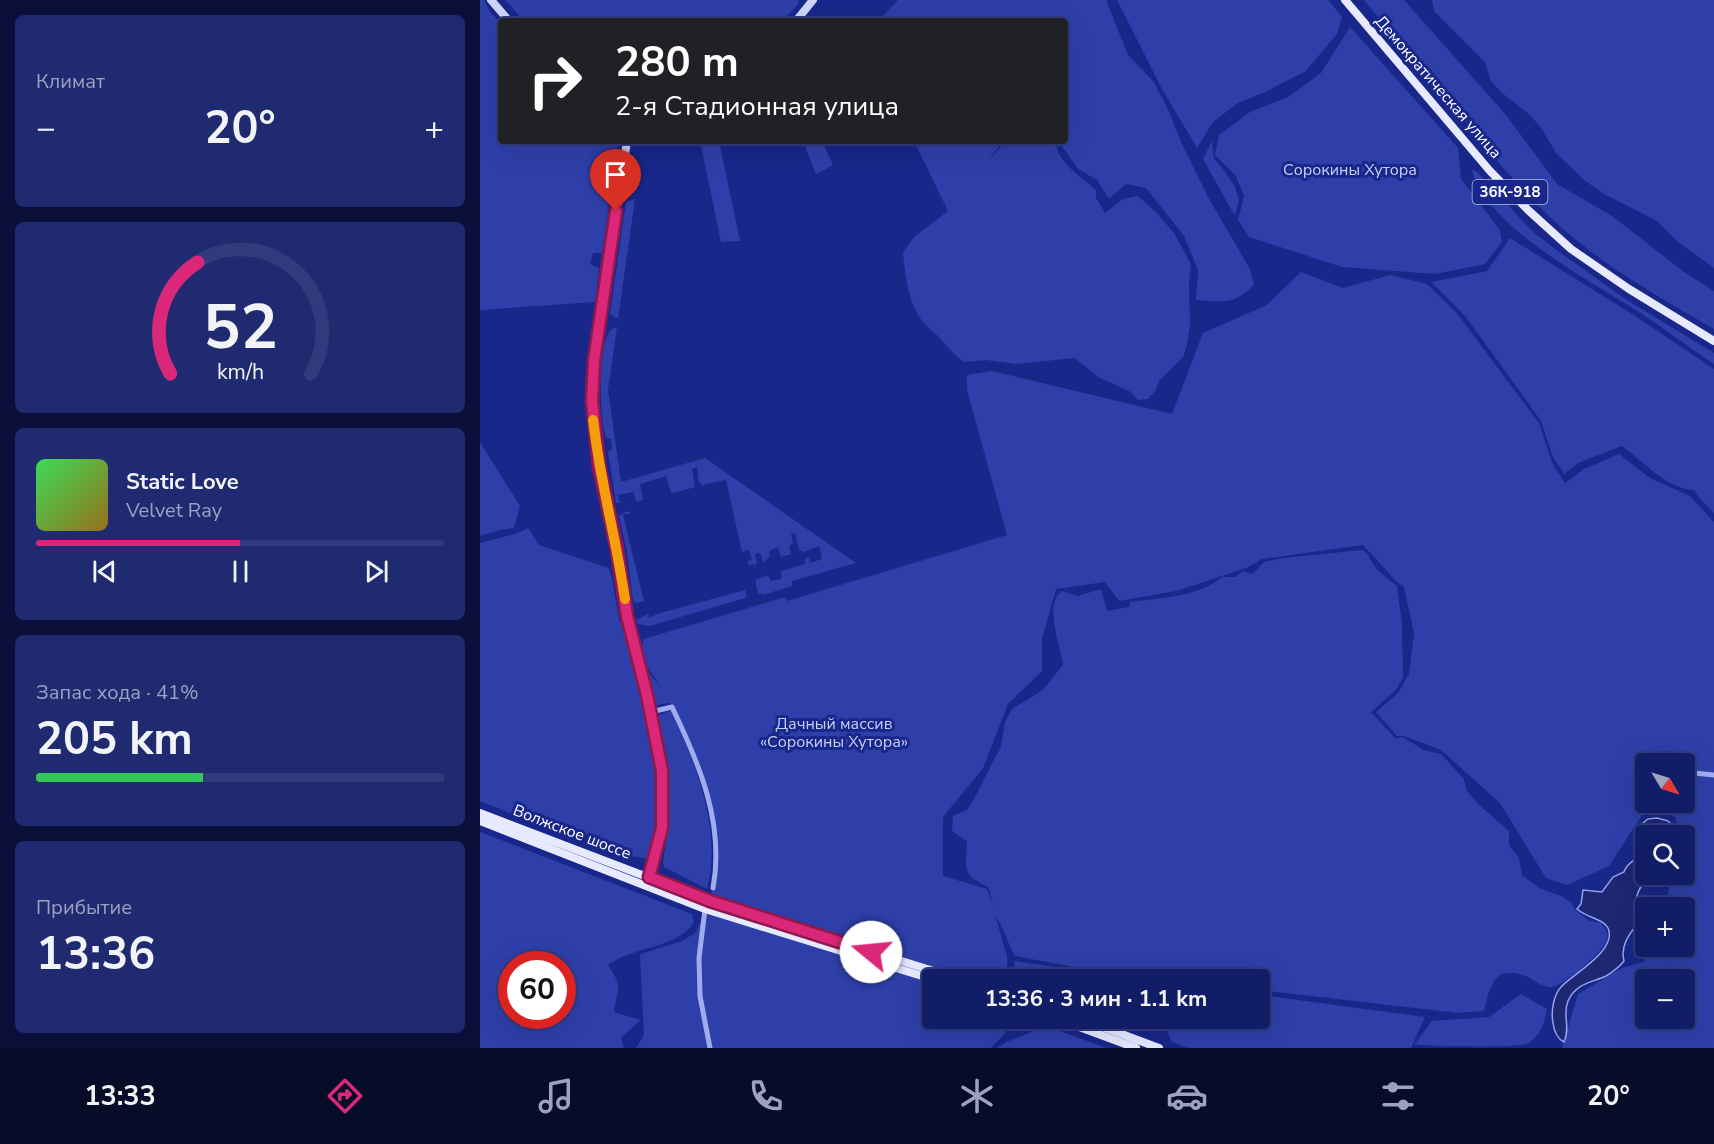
<!DOCTYPE html>
<html lang="ru">
<head>
<meta charset="utf-8">
<style>
	:root { --surface:#121d67; --page:#1f2a70; --text:#f1f3f6; --muted:#9ca2c0; --line:#313b7b; --accent:#db2777 }
	body { margin:0; font-family:"Nunito Sans",sans-serif; background:var(--page); color:var(--text); height:100vh; display:flex; flex-direction:column; font-size:22px; white-space:nowrap }
	* { box-sizing:border-box; margin:0 }
	p { font-size:20px; color:var(--muted) }
	.icon { flex:none; width:33px; height:33px; fill:none; stroke:currentColor; stroke-width:2; stroke-linecap:round; stroke-linejoin:round }
	.map { position:relative; flex:1; overflow:hidden }
	.drawer { display:flex; flex-direction:column; gap:15px; padding:15px; background:#0a1039; width:480px }
	.drawer>* { flex:none }
	.hud { position:absolute; left:18px; top:18px; width:570px; height:126px; border-radius:6px; box-shadow:0 6px 24px #0002,0 0 0 2px var(--line); background:#202124; color:#fff; overflow:hidden }
	.needle { width:39px; rotate:128deg }
	.controls { position:absolute; left:1155px; top:753px; display:grid; gap:12px }
	.controls a { display:grid; place-items:center; width:60px; height:60px; border-radius:6px; background:var(--surface); box-shadow:0 6px 24px #0002,0 0 0 2px var(--line); font-size:30px }
	.speed { position:absolute; left:18px; top:951px; display:flex; gap:12px; font-size:30px; font-weight:700; text-align:center }
	.speed>* { display:grid; place-content:center; width:78px; height:78px; border-radius:50%; background:var(--surface); box-shadow:0 6px 24px #0002,0 0 0 2px var(--line); line-height:1 }
	.speed .limit { border:9px solid #d22; background:#fff; color:#111 }
	.pin { position:absolute; display:grid; place-items:center; width:51px; height:51px; color:#fff; margin:-62px -26px; border-radius:50% 50% 50% 0; rotate:-45deg; box-shadow:0 0 6px #0007 }
	.pin .icon { rotate:45deg }
	.me { position:absolute; width:66px; margin:-33px; rotate:287deg; stroke-linejoin:round; filter:drop-shadow(0 0 4px #0008) }
	.turn { display:flex; align-items:center; gap:21px; height:126px; padding:0 18px; font-size:27px }
	.turn .icon { width:78px; height:78px; stroke-width:2.5 }
	.turn b { display:block; font-size:42px; line-height:51px }
	.big { font-size:45px; font-weight:700; line-height:1.1 }
	.drawer .tile { flex:1; display:flex; flex-direction:column; justify-content:center; gap:9px; min-width:0; padding:0 21px; border-radius:9px; background:var(--page) }
	.drawer .dial { align-items:center; gap:0 }
	.dial svg { height:156px; overflow:visible; fill:none; stroke:var(--line); stroke-width:7; stroke-linecap:round; text-anchor:middle }
	.dial text { fill:var(--text); stroke:none }
	.song { display:flex; align-items:center; gap:18px }
	.cover { width:72px; height:72px; border-radius:9px; background:linear-gradient(135deg,hsl(130 70% 55%),hsl(40 70% 35%)) }
	.played { height:6px; border-radius:3px; background:linear-gradient(90deg,var(--accent) 50%,var(--line) 50%) }
	.keys { display:flex; justify-content:space-around; direction:ltr }
	.heat { display:flex; justify-content:space-between; align-items:center; font-size:33px; direction:ltr }
	.charge { height:9px; border-radius:4px; background:linear-gradient(90deg,#34c759 41%,var(--line) 0) }
	.trip { position:absolute; left:442px; top:969px; width:348px; height:60px; border-radius:6px; background:var(--surface); box-shadow:0 6px 24px #0002,0 0 0 2px var(--line); font-weight:700; line-height:60px; text-align:center }
	.menu { display:flex; height:96px; justify-content:space-around; align-items:center; background:#070c29; color:var(--muted) }
	.menu .icon { width:42px; height:42px }
	.menu .selected { color:var(--accent) }
	.menu b { font-size:27px; color:var(--text) }
	main { display:flex; flex:1; min-height:0 }
	.map>svg:first-child { display:block }
</style>
</head>
<body>
<main>
<section class="drawer">
<div class="tile"><p>Климат</p>
<div class="heat"><a>−</a><b class="big">20°</b><a>+</a></div>
</div>
<div class="tile dial"><svg viewBox="0 0 100 80">
<path d="M14 69A42 42 0 1 1 86 69"/>
<path d="M14 69A42 42 0 0 1 28 12" stroke="#db2777"/>
<text x="50" y="56" font-size="32" font-weight="700">52</text>
<text x="50" y="72" font-size="11">km/h</text>
</svg></div>
<div class="tile">
<div class="song"><i class="cover"></i><div><b>Static Love</b><p>Velvet Ray</p></div></div>
<div class="played"></div>
<div class="keys"><svg class="icon" aria-label="previous" viewBox="0 0 24 24"><path d="M18 5L8 12l10 7zM5 5v14"/></svg><svg class="icon" aria-label="pause" viewBox="0 0 24 24"><path d="M8 5v14M16 5v14"/></svg><svg class="icon" aria-label="next" viewBox="0 0 24 24"><path d="M6 5l10 7-10 7zM19 5v14"/></svg></div>
</div>
<div class="tile"><p>Запас хода · 41%</p><b class="big">205 km</b><div class="charge"></div></div>
<div class="tile"><p>Прибытие</p><b class="big">13:36</b></div>
</section>
<div class="map">
<svg width="1234" height="1048" viewBox="0 0 1234 1048">
	<rect width="100%" height="100%" fill="#182789"/>
	<path fill="#2e3fa9" fill-rule="evenodd" d="M0 0H4L10 12 21 23V141H138L122 253H113L110 264 119 268 115 302 0 310Z
		M25 0H318L319 3 303 21H44Z
		M418 0H626L648 55 673 81 687 107 702 144 728 197 770 269 774 285C754 305 744 302 716 300L718 270 704 236 666 188 646 184 629 199 617 180 598 169 581 145 583 141H585V21H398Z
		M637 0H848L862 17 857 34 826 71 785 92 758 103 733 122 717 148 682 89Z
		M884 0H924L1026 115 1077 184 1132 216 1204 272 1234 291V329C1187 302 1138 274 1096 240 1041 195 999 139 955 84 932 56 907 29 884 0Z
		M952 0H1234V268L1197 241 1177 221 1124 194 1104 180 1076 153 1062 129 1050 115 1022 93 1011 81 1005 62 954 11Z
		M870 27 978 148 981 179 1020 230 1022 242 1005 264 955 274 862 267 769 237 758 220 764 196 756 176 735 155 739 135 770 112 808 97 841 73Z
		M220 141H239L260 241 241 242Z
		M323 141H342L353 165 336 174Z
		M434 141H523L506 163 526 141H576C575 161 603 178 616 190V198L625 213 643 199 658 196 676 212 694 233 711 264 709 282 710 324 707 345 703 357 679 381 676 390 668 399 658 400 651 392 618 377 595 358 536 364 506 360 484 362C472 353 468 347 458 336 453 332 448 328 444 323 428 304 425 276 423 252L435 236 468 211Z
		M732 141 734 159 744 170 755 187 759 200 755 216 723 159Z
		M992 170 996 171 1053 232 1078 251 1147 300 1234 353V364C1207 346 1181 326 1154 309 1107 279 1006 226 992 170Z
		M155 199 138 319 130 314 146 202Z
		M1030 238 1149 312 1234 369V513L1220 499 1214 490C1186 489 1163 461 1142 446L1098 463 1084 474 1072 455 1061 421 986 317 951 282 1007 271Z
		M821 272 863 288 910 275 947 284 976 312 1059 423 1073 465 1085 483 1104 469 1139 454 1170 478 1210 496 1234 522V1048H1082L1098 994 1142 968 1164 962 1171 947 1204 946V908L1185 907 1192 875 1204 874V836L1197 835 1196 818 1175 803 1204 802V764H1166V802L1170 803 1129 866 1087 885 1066 878 1020 803 961 750 924 736H917L896 712 918 693 929 674 934 633 924 587 916 581 883 545 782 559 766 568 696 591 639 601 625 582 576 589 562 639V671L528 704 503 768 463 817V876L507 889 513 906 509 888C481 873 486 871 487 841L472 831 473 816 487 810 495 797 521 746 525 722 532 709 563 690 583 665C581 647 563 603 582 591L598 596 621 589 627 611 649 607 650 602C680 598 718 597 742 577H756L763 571 773 574 784 562 803 558 882 550 888 554C893 568 905 577 917 586L922 624 923 678 916 690 891 712 916 739 922 737 944 750 961 754 984 779 987 791 997 803 1029 831V845L1039 858 1042 875 1059 888 1081 896 1092 903 1095 910 1104 917 1110 921 1121 923C1125 928 1129 934 1127 940 1124 951 1082 988 1070 987 1056 986 1050 973 1031 973 1030 973 1023 974 1022 974 1010 979 1007 1000 1004 1011L978 1013 780 990V980L696 979 605 969 535 956C527 942 524 928 515 915L527 956 528 979 453 980V1018L527 1019 526 1032 511 1048H156L164 1035 160 954 202 941 215 933 224 916 233 888V815L217 759 192 707 190 703 176 705 175 702 167 671 181 687C172 673 156 655 164 639L305 597 307 601 527 535 487 390V375L512 371 692 414 723 333 787 305ZM1166 980H1204V1018H1166Z
		M137 327 128 390 141 482 225 458 376 563 312 581V586L283 595 278 593 275 580 288 575 291 581 301 579V571L325 564V559L329 557 330 563 342 559 339 546 324 552 319 550 315 533 311 534 313 543 309 546 311 554 301 557 298 547 289 551 290 556 283 563 280 553 275 554 277 564 269 565 267 562 272 559 269 550 262 552 246 480 222 485 219 482 217 467 212 469 215 487 194 493 191 492 186 476 160 484 163 500 157 502 153 492 138 495 140 503H136L128 452 132 449 131 439 126 438C119 419 118 349 129 332 131 329 133 328 137 327Z
		M0 442 40 506 34 528 20 530 0 536Z
		M147 511 151 513 143 515 164 601 156 603 153 601 147 552 139 516Z
		M48 528 59 545 129 568 132 578 139 620 153 638 167 695 180 813 167 858 141 855 123 844 86 827 70 829 0 801V543L35 534Z
		M265 590 267 596 265 598 170 626 158 624 156 620 168 614 169 618 177 614Z
		M192 710C215 765 243 829 227 889L184 867 183 861 189 825 187 762 179 719V715Z
		M0 832 212 914 214 922C199 948 154 946 128 965 144 988 137 988 134 1012L160 1020 141 1038 144 1048H0ZM32 964H82V1016H32Z
		M534 961 657 979H537Z
		M1041 994 1067 1009C1065 1022 1060 1037 1047 1044 1030 1048 956 1046 934 1045L952 1021 1009 1017Z
		M780 995 945 1017 931 1048H708L692 1042 686 1028 671 1021C656 1028 652 1031 639 1019L780 1018Z
		M567 1026 626 1048H517L526 1042Z"/>
	<path fill="#1d2772" stroke="#93a2f0" stroke-width="1.5" d="M1177 818 1188 821 1193 826V835L1166 836V874L1173 875C1156 886 1152 903 1159 922 1149 934 1140 946 1144 961 1139 967 1133 972 1126 976 1111 983 1096 983 1088 1001 1082 1016 1091 1026 1084 1042 1076 1038 1074 1030 1073 1023 1071 1012 1073 996 1081 987 1093 974 1138 950 1128 928 1124 919 1107 918 1097 909L1101 904 1103 890 1122 892 1133 877 1144 872C1147 863 1152 863 1157 857 1163 849 1166 832 1163 823L1168 819Z"/>
	<g fill="none" stroke-linecap="round" stroke-linejoin="round">
		<path stroke="#a1aced" stroke-width="5" d="M171 712 192 707C219 763 245 824 233 888
			M1204 772 1234 775
			M225 909 219 958 220 996 230 1048"/>
		<path stroke="#ced3fa" stroke-width="8" d="M11 0 29 21
			M316 21 333 0
			M147 141 114 361 112 401 119 466 137 550 147 616 167 695 182 771V828L168 881"/>
		<path stroke="#e7e9ff" stroke-width="8" d="M865 0 1010 171 1048 210 1091 249 1149 289 1234 341
			M0 813 230 901 482 980
			M0 821 225 909 455 980
			M575 1018 656 1048
			M599 1018 679 1048"/>
	</g>
	<g fill="none" stroke-linecap="round" stroke-linejoin="round">
		<defs>
			<path id="route" d="M136 211 114 361 112 401 119 466 137 550 147 616 167 695 182 771V828L169 877 230 901 391 952"/>
		</defs>
		<use href="#route" stroke="#8e194d" stroke-width="15"/>
		<use href="#route" stroke="#db2777" stroke-width="10"/>
		<path stroke="#f59e0b" stroke-width="10" d="M113 420C120 480 136 539 145 599"/>
	</g>
	<g text-anchor="middle" dominant-baseline="central" stroke-width="6" stroke-linejoin="round" paint-order="stroke">
		<rect fill="#182789" stroke="#babedc" stroke-width="1.5" x="992.5" y="180" width="75" height="24" rx="4.5"/>
		<g font-size="15" font-weight="bold" fill="#fff">
			<text x="1030" y="192">36К-918</text>
		</g>
		<g font-size="16" fill="#fff" stroke="#182789">
			<text transform="translate(958 87) rotate(49)">Демократическая улица</text>
			<text transform="translate(92 832) rotate(21)">Волжское шоссе</text>
		</g>
		<g font-size="16" fill="#c7cefa" stroke="#182789">
			<text x="870" y="170">Сорокины Хутора</text>
			<text x="354" y="724">Дачный массив<tspan x="354" dy="18">«Сорокины Хутора»</tspan></text>
		</g>
	</g>
</svg>
<div class="controls">
<a><svg class="needle" viewBox="-14 -14 28 28"><path d="M0-13l5 13h-10z" fill="#e53935"/><path d="M0 13l5-13h-10z" fill="#9ca2c0"/></svg></a>
<a><svg class="icon" aria-label="search" viewBox="0 0 24 24"><circle cx="10" cy="10" r="6"/><path d="M15 15l6 6"/></svg></a>
<a>+</a>
<a>−</a>
</div>
<div class="speed"><div class="limit">60</div></div>
<div class="pin" style="left:136px;top:211px;background:#d93025"><svg class="icon" aria-label="arrive" viewBox="0 0 24 24"><path d="M6 21V4h12l-3 4 3 4H6"/></svg></div>
<svg class="me" style="left:391px;top:952px" viewBox="-20 -20 40 40"><circle r="19" fill="#fff"/><path d="M0-13L10 11 0 6-10 11z" fill="#db2777"/></svg>
<div class="trip">13:36 · 3 мин · 1.1 km</div>
<div class="hud">
<div class="turn"><svg class="icon" aria-label="right" viewBox="0 0 24 24"><path d="M7 20v-9h11M14 6l5 5-5 5"/></svg><div><b>280 m</b>2-я Стадионная улица</div></div>
</div>
</div>
</main>
<nav class="menu">
<b>13:33</b>
<svg class="icon selected" aria-label="directions" viewBox="0 0 24 24"><path d="M12 3l9 9-9 9-9-9zM9 14v-3h6M13 9l2 2-2 2"/></svg>
<svg class="icon" aria-label="music" viewBox="0 0 24 24"><path d="M9 18V5l10-2v13"/><circle cx="6" cy="18" r="3"/><circle cx="16" cy="16" r="3"/></svg>
<svg class="icon" aria-label="phone" viewBox="0 0 24 24"><path d="M5 4h4l2 5-3 2q2 4 5 5l2-3 5 2v4C11 20 4 13 5 4z"/></svg>
<svg class="icon" aria-label="climate" viewBox="0 0 24 24"><path d="M12 3v18M4 7l16 10M4 17L20 7"/></svg>
<svg class="icon" aria-label="car" viewBox="0 0 24 24"><path d="M5 17H2v-5l4-1 3-4h7l3 4 3 1v5h-3M9 17h6M6 11h13"/><circle cx="7" cy="17" r="2"/><circle cx="17" cy="17" r="2"/></svg>
<svg class="icon" aria-label="filters" viewBox="0 0 24 24"><path d="M4 7h16M4 17h16"/><circle cx="9" cy="7" r="2"/><circle cx="15" cy="17" r="2"/></svg>
<b>20°</b>
</nav>
</body>
</html>
